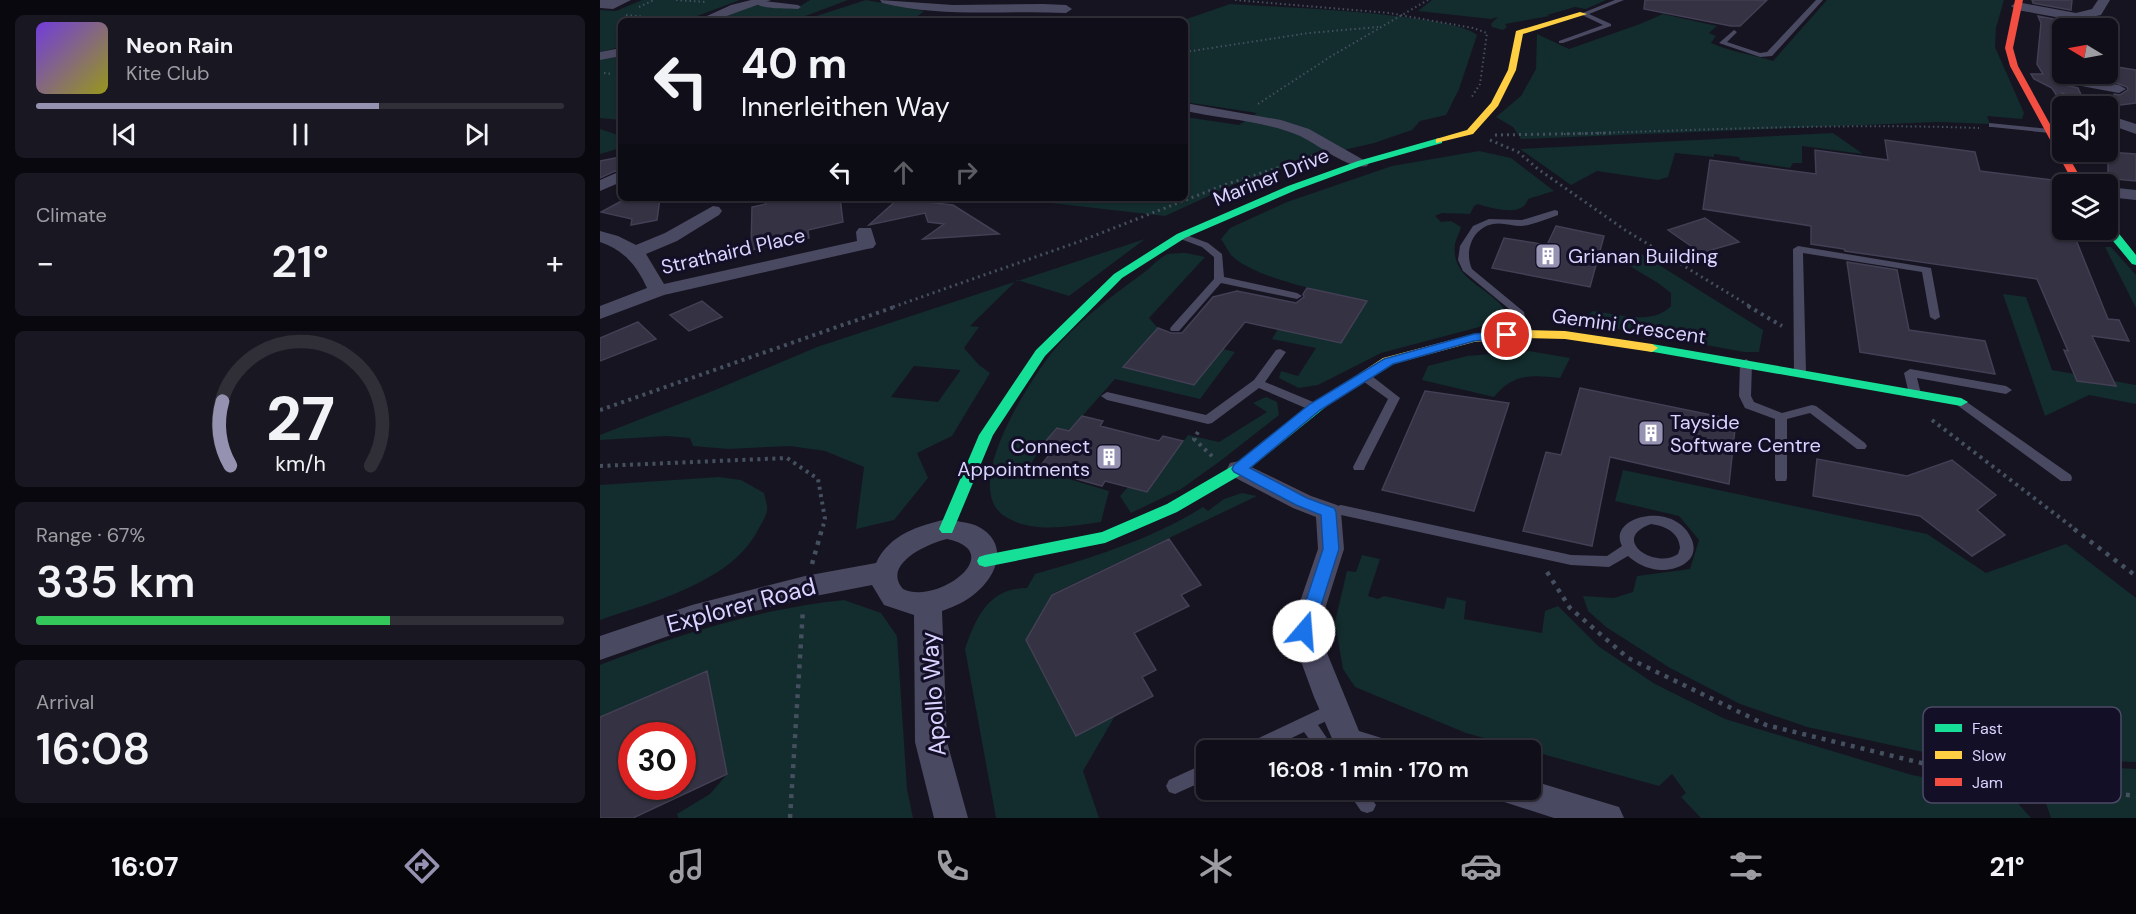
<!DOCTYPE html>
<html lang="en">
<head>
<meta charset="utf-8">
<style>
	:root { --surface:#100f19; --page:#191822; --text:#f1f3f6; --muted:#9c9ca2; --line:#302f38; --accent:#9591b1 }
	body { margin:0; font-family:"DM Sans",sans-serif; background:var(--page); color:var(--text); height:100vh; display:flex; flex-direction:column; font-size:22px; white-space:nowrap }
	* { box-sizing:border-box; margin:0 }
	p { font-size:20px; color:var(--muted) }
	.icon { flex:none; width:33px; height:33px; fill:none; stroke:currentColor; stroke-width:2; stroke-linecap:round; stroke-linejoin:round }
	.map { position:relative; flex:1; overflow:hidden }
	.sheet { display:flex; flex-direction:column; gap:15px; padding:15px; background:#09080e; width:600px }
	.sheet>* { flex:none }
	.top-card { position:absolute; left:18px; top:18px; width:570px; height:183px; border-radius:9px; box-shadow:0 2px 4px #0004,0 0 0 2px var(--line); background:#100f19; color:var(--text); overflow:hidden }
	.needle { width:39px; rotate:280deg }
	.fabs { position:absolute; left:1452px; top:18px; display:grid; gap:12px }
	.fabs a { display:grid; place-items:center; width:66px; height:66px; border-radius:9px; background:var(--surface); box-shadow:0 2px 4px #0004,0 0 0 2px var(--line); font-size:30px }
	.speed { position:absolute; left:18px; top:722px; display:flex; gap:12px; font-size:30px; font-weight:700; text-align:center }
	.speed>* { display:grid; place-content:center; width:78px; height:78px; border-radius:50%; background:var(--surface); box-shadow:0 2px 4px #0004,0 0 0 2px var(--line); line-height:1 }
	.speed .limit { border:9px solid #d22; background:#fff; color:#111 }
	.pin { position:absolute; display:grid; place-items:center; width:51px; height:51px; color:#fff; margin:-26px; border:3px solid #fff; border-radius:50%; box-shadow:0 2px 6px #0007 }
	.me { position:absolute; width:66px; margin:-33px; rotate:18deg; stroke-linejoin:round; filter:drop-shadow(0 0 4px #0008) }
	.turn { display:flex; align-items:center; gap:21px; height:126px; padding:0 24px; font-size:27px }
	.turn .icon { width:78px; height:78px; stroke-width:2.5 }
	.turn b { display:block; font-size:42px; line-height:51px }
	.lanes { display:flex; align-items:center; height:57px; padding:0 24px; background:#0003; justify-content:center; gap:30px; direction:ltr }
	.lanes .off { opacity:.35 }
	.big { font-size:45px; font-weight:600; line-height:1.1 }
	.sheet .card { flex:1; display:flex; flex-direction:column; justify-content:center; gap:9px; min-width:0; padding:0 21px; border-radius:9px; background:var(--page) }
	.sheet .dial { align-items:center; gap:0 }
	.dial svg { height:156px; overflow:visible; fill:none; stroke:var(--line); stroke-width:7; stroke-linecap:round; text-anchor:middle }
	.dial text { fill:var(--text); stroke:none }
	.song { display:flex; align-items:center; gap:18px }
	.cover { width:72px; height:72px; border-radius:9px; background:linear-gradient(135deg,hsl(260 70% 55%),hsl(60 70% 35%)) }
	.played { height:6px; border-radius:3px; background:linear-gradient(90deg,var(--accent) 65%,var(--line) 65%) }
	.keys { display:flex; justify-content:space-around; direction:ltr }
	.heat { display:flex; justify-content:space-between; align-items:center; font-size:33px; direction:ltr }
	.charge { height:9px; border-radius:4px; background:linear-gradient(90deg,#34c759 67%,var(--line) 0) }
	.trip { position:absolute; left:596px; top:740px; width:345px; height:60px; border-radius:9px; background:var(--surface); box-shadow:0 2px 4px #0004,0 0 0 2px var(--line); font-weight:600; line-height:60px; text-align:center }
	.menu { display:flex; height:96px; justify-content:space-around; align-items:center; background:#06060a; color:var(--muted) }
	.menu .icon { width:42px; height:42px }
	.menu .on { color:var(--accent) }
	.menu b { font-size:27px; color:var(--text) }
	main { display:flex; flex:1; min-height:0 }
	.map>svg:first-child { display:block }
</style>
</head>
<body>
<main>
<section class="sheet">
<div class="card">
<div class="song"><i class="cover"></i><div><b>Neon Rain</b><p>Kite Club</p></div></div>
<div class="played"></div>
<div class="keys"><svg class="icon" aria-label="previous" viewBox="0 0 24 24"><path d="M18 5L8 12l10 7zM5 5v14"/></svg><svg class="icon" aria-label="pause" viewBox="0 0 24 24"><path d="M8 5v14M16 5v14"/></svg><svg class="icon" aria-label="next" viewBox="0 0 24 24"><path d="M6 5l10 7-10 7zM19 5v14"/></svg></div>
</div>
<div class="card"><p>Climate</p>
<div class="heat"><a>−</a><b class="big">21°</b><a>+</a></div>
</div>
<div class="card dial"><svg viewBox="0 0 100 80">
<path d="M14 69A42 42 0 1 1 86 69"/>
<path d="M14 69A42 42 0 0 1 10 36" stroke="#9591b1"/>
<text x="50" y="56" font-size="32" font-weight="700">27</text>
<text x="50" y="72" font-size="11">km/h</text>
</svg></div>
<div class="card"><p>Range · 67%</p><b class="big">335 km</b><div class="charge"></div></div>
<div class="card"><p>Arrival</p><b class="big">16:08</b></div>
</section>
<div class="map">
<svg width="1536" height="818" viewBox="0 0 1536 818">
	<rect width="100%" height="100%" fill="#161421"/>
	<path fill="#132c2d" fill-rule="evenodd" d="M42 0H140L84 21H21V47L0 52V10L16 11Z
		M210 0H248L192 21H112L155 5 197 8Z
		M266 0 324 11 312 21H201Z
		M832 0H1006L986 9 975 7 947 15 950 16 905 24 907 27 903 30 892 27 891 24 898 17 891 19 818 11Z
		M1227 0H1404L1396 28 1395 47 1424 113 1422 119 1387 116 1390 124 1338 122 921 139 913 127 896 117 921 96 936 69 937 34 969 49 1040 24 1063 14 1117 26 1109 33 1116 36 1111 43C1128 51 1154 55 1173 61Z
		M630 4C673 7 851 13 877 35L859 89 846 115 820 121 812 130 774 143 727 154 637 183 565 216 407 198H585V117L639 125 657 113 585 102V21H581Z
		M21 56V120L0 118V59Z
		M0 129 21 136V148L0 154Z
		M1233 133 1263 154 1202 146V163H1193L1190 168 1140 160 1139 157 1114 154V157L1075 153 1068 177 1058 180 997 171 971 185 920 149Z
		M879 151 911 158 954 191 928 199C923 218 891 208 878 204L874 206 870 214 842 213 835 216 841 222 851 221 861 227C860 233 856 238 855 244 850 282 894 287 908 315L902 327 883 326 781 353 718 385 699 388 679 378 681 371 698 376 716 348 672 339 678 329 741 343 767 301C734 294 654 279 631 255 627 250 625 244 621 239L630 228 687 202 792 166Z
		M545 239 469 296 417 280 370 326 379 327 364 348 379 365 390 373 352 436 317 453 328 478 294 520 256 529 264 467 225 451 190 446 128 449 93 446 90 438 67 436 0 440V435L115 390 217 347ZM314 366 360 370V371L338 402 291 397Z
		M1505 247H1511L1536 275V308Z
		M1035 250 1163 330 1159 352H1144L1002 326 988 315 993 311C1019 314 1051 326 1071 306V293L1058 283 1018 259Z
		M586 253 605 257 549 318 558 328 524 367 594 385 623 349 635 352 600 399 515 379 469 431 457 428 444 443 429 467 509 491 501 522C470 526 431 535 403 515 362 485 428 384 450 355 476 322 512 296 546 271 552 266 560 257 568 254 573 253 581 253 586 253Z
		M1403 294 1426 297 1452 370 1536 385V404L1489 395 1445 416Z
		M929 351 970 358 960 378C932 375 913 373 894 397L822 380 828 366 867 356Z
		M666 397 677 402 679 415 619 462 581 489 531 513 520 496 528 487 547 491 588 435 619 442 667 412 653 403Z
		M1023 470 1327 534 1386 573 1466 544 1536 598V762L1506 761 1425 753 1393 767 1207 727 1140 704 1070 668 1006 627 988 611 983 596 1014 598 1033 592 1037 576 1090 569 1099 540 1079 516 1015 501Z
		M119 477 141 480 164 493C165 498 168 506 167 511 166 516 162 523 159 528 133 582 52 602 0 620V485Z
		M642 493 657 496 452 594 426 640 476 735 515 716 483 771 499 818H396L365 649C376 617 389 588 427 588L435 574C494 557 550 540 603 507L608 511 624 499Z
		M762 555 780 559 768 596 778 599 784 596 844 609 847 597 866 601 864 619 942 633 945 611 958 606 998 646 1055 684 1125 719 1312 775 1395 791 1415 800 1431 818H1101L1081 797 1086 793 1072 774 1059 786 866 733 755 687 743 669 735 622 747 571 756 572Z
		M244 600 281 613 297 636 307 789 313 818H78L77 814 110 794 127 774 107 671 0 717V665C75 635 163 608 244 600Z
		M1432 763 1536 769V818H1451Z"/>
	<path fill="#343243" stroke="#433f54" stroke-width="1.5" fill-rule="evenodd" d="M1045 0H1167L1140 26H1131L1044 9Z
		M1432 0H1472L1471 10 1433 3Z
		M1438 16 1469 22V27L1454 25 1462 48V74H1472L1461 79 1465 85 1478 88 1485 104 1462 93V104L1452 88 1434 79 1431 74H1443L1437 64 1441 23Z
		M1517 67 1536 70V103L1513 106 1514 94 1520 95 1528 90 1527 87 1514 82Z
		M1285 140 1375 152 1380 171 1452 180 1462 206V230H1472L1508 319 1519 320 1529 341 1492 336 1516 386 1477 381 1464 350 1468 351 1437 279 1245 251 1244 249 1211 244V226L1103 209 1110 160 1216 174 1215 150 1288 160Z
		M1508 152 1536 154V181L1515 179 1508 176Z
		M21 157V172L15 171 0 178V161Z
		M27 198H60L57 220 31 225 32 219 1 212Z
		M165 198H240L243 222 208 230 209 238 151 250 152 207 166 204Z
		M298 199 353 205 399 234 323 239 344 224 328 222 325 213 269 225Z
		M1105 218 1139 242 1101 253 1068 230Z
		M956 226 1004 236 990 287 892 268 904 238 947 245Z
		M1247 262 1297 270 1309 330 1385 341 1395 374 1260 352Z
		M707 288 767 301 741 343 645 322 594 385 523 367 558 328 571 333H582L613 297 637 291 696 303 704 297 703 294Z
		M102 301 122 317 89 331 70 315Z
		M38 322 56 339 0 361V338Z
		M980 388 1136 420 1129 484 1010 457 992 546 923 531 946 452 961 455Z
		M825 391 909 403 874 511 782 490Z
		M482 416 503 421 500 426 559 441 563 436 583 441 547 492 505 481 502 486 477 479 481 474 442 464 456 446 444 443 457 428 469 431Z
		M1217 459 1307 476 1352 460 1396 495 1377 510 1405 535 1372 556 1320 516 1213 496Z
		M569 539 601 585 581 595 589 606 534 633 556 670 542 677 553 696 476 736 426 640 452 595Z
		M107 671 127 774 33 818H0V717ZM32 735H82V786H32Z"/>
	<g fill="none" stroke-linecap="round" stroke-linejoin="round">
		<path stroke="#44505f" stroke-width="2" stroke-dasharray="1.5 3" stroke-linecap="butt" d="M76 0 106 2
			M635 0 789 13 873 28 887 33 880 84 871 98
			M39 7 54 0
			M26 15 85 21
			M585 52 709 33 778 27
			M4 73 13 74
			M658 104 733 55 828 0
			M964 134C1102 130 1241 123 1379 128"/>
		<path stroke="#44505f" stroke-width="3" stroke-dasharray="2 4" stroke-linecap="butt" d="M895 135 1012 133
			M890 140 918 152 938 169 1025 230 1151 307
			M293 307 478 242 624 185 714 156"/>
		<path stroke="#44505f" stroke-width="4" stroke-dasharray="3 4.5" stroke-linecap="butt" d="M1148 306 1182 326
			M0 410 297 306
			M1332 420 1476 530
			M598 432 594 439 613 457
			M0 466 187 458 218 479 225 519 222 530"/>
		<path stroke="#44505f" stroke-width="4.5" stroke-dasharray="4 6" stroke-linecap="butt" d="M1474 529 1536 576
			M212 564 222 529
			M947 572 970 608 1028 658 1166 725 1387 779 1536 796
			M190 818 203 609"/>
		<path fill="#4a4962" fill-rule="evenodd" d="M155 0 198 5 201 7 198 9C184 8 164 10 152 2Z
			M1015 0H1024L989 14 1011 24V26L963 43H959V41L1003 25 980 14Z
			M1216 0H1223L1172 56 1160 57 1119 43 1134 30 1137 32 1127 42 1160 53 1167 52Z
			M1389 123 1450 129 1454 131 1450 133 1392 127H1389Z
			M955 210 958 211V215C947 219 933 225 921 226 912 226 902 222 893 224 872 228 864 252 872 269L924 312 928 334 927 336H919L914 313 863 271 858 260 860 246 873 226 889 219 922 220Z
			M581 233 608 243 622 254 624 277 697 293 702 296 697 299 621 283 579 331H571L570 329 571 327 614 279V257L602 247 578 238V234Z
			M1198 246 1331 268 1340 317 1335 320 1330 317 1322 272 1203 253 1206 373 1200 377 1196 376 1194 373 1193 249Z
			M680 349 686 352 665 382 718 404 720 407 718 410H710L659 388 612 423 608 424 507 400 501 396 507 392 606 415 654 380 676 350Z
			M1146 359 1152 363 1151 396 1154 402 1182 413 1212 405 1216 406 1265 443 1267 446 1265 449H1257L1210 413 1187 419V478L1186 481H1176L1175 478V419L1145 408 1139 396 1140 363Z
			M1310 369 1406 386 1412 390 1406 394 1317 378 1321 394 1315 398 1309 394 1304 373Z
			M764 372 768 373 800 398 765 467 764 470H754L753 467 788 399 760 379 758 376Z
			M1361 398 1471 475 1472 478 1471 481H1461L1357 405 1355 402Z
			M741 505 971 555 1007 556 1022 546C1006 516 1076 499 1092 540 1101 564 1070 573 1053 569 1043 567 1035 562 1028 556L1009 567 971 565 741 515 728 517 723 515 721 512 723 509ZM1051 524C1065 526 1079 532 1080 548L1078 554C1055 570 1009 539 1051 524Z
			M735 702 741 704 743 709 741 714 718 725 735 750H717L704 732 667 750H642L644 745Z
			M606 763V780L575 794 569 792 566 786 569 780Z
			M746 789H765L776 805 773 811 767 813 761 811Z"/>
		<path fill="#4a4962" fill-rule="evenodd" d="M0 0H31L13 9 0 8Z
			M151 0H171L113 21H96L131 5Z
			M280 0 353 5 443 4 466 5 472 9 466 13C404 10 343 18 282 3Z
			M1498 0H1510L1501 15 1486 18 1499 28H1485L1472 20 1417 10 1411 6 1417 2 1476 13 1492 9Z
			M21 48V56L0 60V52Z
			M1470 76 1519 85 1526 89 1519 93 1465 83 1463 80Z
			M585 103 681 120 709 129 769 163 767 166C750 171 716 143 700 136 669 122 619 118 585 111Z
			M1508 115 1536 124V134L1508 124Z
			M16 173 21 174V182L0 191V180Z
			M1508 187 1536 190V200L1508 197Z
			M113 206 119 207 122 211 119 215 77 241 46 254 64 284 257 241 256 232 259 228H271L276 244 273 248 267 249 64 295 0 319V306L47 288C37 266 24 250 0 242V231L18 236 36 245 65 233Z
			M639 461 711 496 737 505 741 512 744 549 718 631 759 731 788 740 793 750H737L714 697 690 631 718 549 716 517 693 508 630 475 627 469 630 463Z
			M347 519C357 522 370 522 379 527 407 542 399 572 379 590 369 600 356 606 342 611L347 742 368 818H334L315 742 314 615 284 605 272 585 205 598 94 627 0 660V636L92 605 205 576 276 563C290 534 318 526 347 519ZM347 539C409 552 337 606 303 589 281 564 329 543 347 539Z
			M930 780 1019 807 1024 818H954L898 800 893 789H930Z"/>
		<path fill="#16e098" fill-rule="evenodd" d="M839 138 842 139V143L764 165 696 190 585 238 522 278 445 356 393 435 352 533H342L339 529 379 435 436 350 514 274 577 234 688 186 758 161Z
			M1508 224 1512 225 1536 255V265L1532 264 1504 230H1508Z
			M1052 344 1361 398 1368 402 1361 406 1048 351 1046 348Z
			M731 393 736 394 738 397 644 473 577 512 505 543 385 567 379 565 377 561 379 557 385 555 502 532 567 504 634 465 710 404Z"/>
		<path fill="#ffcf43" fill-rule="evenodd" d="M980 12 987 14 923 34 916 70 898 106 873 134 836 143V139L867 130 891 103 908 70 916 31Z
			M923 330 965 331 1052 344 1058 348 1052 352 965 339 923 338 874 342 793 364 736 400 731 401 724 397 783 358 874 334Z"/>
		<path fill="#f24e42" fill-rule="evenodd" d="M1415 0H1423L1413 48 1418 66 1462 146V152H1466L1484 184H1474L1410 66 1405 48Z"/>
	</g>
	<path fill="#1a73e8" stroke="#114b97" stroke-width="1.5" d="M907 331 913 335 911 338 874 341 793 364 720 410 650 468 707 498 734 508 736 512 739 549 713 631 710 636 704 638 698 636 696 631 723 549 721 515 696 505 634 472 632 469 634 465 710 404 784 359 874 334Z"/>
	<defs>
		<symbol id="building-square" viewBox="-11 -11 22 22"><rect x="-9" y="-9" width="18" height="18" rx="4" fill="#9591b1" stroke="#130f26"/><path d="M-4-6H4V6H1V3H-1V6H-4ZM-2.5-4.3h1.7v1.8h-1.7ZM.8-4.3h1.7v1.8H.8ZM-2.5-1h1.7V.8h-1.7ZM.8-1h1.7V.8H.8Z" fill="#fff"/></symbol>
	</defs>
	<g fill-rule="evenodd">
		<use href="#building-square" x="933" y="241" width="30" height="30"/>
		<use href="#building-square" x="1036" y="418" width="30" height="30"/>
		<use href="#building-square" x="494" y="442" width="30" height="30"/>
	</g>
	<g text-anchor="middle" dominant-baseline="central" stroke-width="6" stroke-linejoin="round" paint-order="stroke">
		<g font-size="20" fill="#d9d4ff" stroke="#130f26">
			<text transform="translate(671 177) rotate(-22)">Mariner Drive</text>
			<text transform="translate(133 251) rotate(-13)">Strathaird Place</text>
			<text transform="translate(1029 326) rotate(8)">Gemini Crescent</text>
		</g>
		<g font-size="20" fill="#d9d4ff" stroke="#130f26" text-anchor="start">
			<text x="968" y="256">Grianan Building</text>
			<text x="1070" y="422">Tayside<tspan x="1070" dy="23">Software Centre</tspan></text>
			<text x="490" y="446" text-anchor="end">Connect<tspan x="490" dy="23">Appointments</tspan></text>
		</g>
		<g font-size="24" fill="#d9d4ff" stroke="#130f26">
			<text transform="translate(141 605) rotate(-15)">Explorer Road</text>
			<text transform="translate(333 694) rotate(-94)">Apollo Way</text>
		</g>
	</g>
	<rect x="1323" y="707" width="198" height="96" rx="9" fill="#130f26" stroke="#4e4a67" stroke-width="1.5"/>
	<rect x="1335" y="724" width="27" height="8" fill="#16e098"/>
	<rect x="1335" y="751" width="27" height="8" fill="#ffcf43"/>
	<rect x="1335" y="778" width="27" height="8" fill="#f24e42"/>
	<g font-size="16" fill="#d9d4ff">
		<text x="1372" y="734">Fast</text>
		<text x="1372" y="761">Slow</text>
		<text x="1372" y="788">Jam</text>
	</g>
</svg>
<div class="fabs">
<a><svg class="needle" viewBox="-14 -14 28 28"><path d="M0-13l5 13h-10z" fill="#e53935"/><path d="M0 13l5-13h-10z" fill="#9c9ca2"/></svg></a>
<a><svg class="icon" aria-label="sound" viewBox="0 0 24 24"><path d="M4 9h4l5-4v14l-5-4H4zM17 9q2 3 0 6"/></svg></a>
<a><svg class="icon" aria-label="layers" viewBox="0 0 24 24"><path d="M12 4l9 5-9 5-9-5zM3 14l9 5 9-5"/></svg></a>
</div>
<div class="speed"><div class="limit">30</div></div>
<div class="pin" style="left:907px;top:335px;background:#d93025"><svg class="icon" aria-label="arrive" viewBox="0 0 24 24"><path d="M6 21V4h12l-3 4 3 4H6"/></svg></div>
<svg class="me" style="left:704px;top:631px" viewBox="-20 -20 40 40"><circle r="19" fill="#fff"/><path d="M0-13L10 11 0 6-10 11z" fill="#1a73e8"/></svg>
<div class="trip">16:08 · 1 min · 170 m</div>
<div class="top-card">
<div class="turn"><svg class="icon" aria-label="left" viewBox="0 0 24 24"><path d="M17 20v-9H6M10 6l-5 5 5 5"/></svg><div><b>40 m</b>Innerleithen Way</div></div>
<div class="lanes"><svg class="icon" aria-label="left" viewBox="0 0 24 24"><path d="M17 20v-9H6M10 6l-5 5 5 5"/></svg><svg class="icon off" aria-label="ahead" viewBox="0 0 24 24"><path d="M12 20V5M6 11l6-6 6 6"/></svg><svg class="icon off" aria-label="right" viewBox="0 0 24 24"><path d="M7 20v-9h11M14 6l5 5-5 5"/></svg></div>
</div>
</div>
</main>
<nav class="menu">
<b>16:07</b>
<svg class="icon on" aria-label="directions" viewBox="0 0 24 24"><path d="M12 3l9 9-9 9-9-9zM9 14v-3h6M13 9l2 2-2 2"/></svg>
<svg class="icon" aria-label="music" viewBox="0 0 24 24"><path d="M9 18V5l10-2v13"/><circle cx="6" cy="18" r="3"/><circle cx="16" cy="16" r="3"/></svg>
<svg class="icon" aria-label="phone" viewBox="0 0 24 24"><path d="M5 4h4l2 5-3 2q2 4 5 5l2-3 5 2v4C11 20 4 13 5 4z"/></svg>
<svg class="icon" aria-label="climate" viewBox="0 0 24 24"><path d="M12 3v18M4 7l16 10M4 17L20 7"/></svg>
<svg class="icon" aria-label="car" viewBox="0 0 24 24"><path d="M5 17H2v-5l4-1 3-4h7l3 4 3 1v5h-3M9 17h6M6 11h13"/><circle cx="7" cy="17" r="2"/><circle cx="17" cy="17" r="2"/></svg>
<svg class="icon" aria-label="filters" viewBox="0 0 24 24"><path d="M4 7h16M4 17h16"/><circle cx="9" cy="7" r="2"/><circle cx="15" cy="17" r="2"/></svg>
<b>21°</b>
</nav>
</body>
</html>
